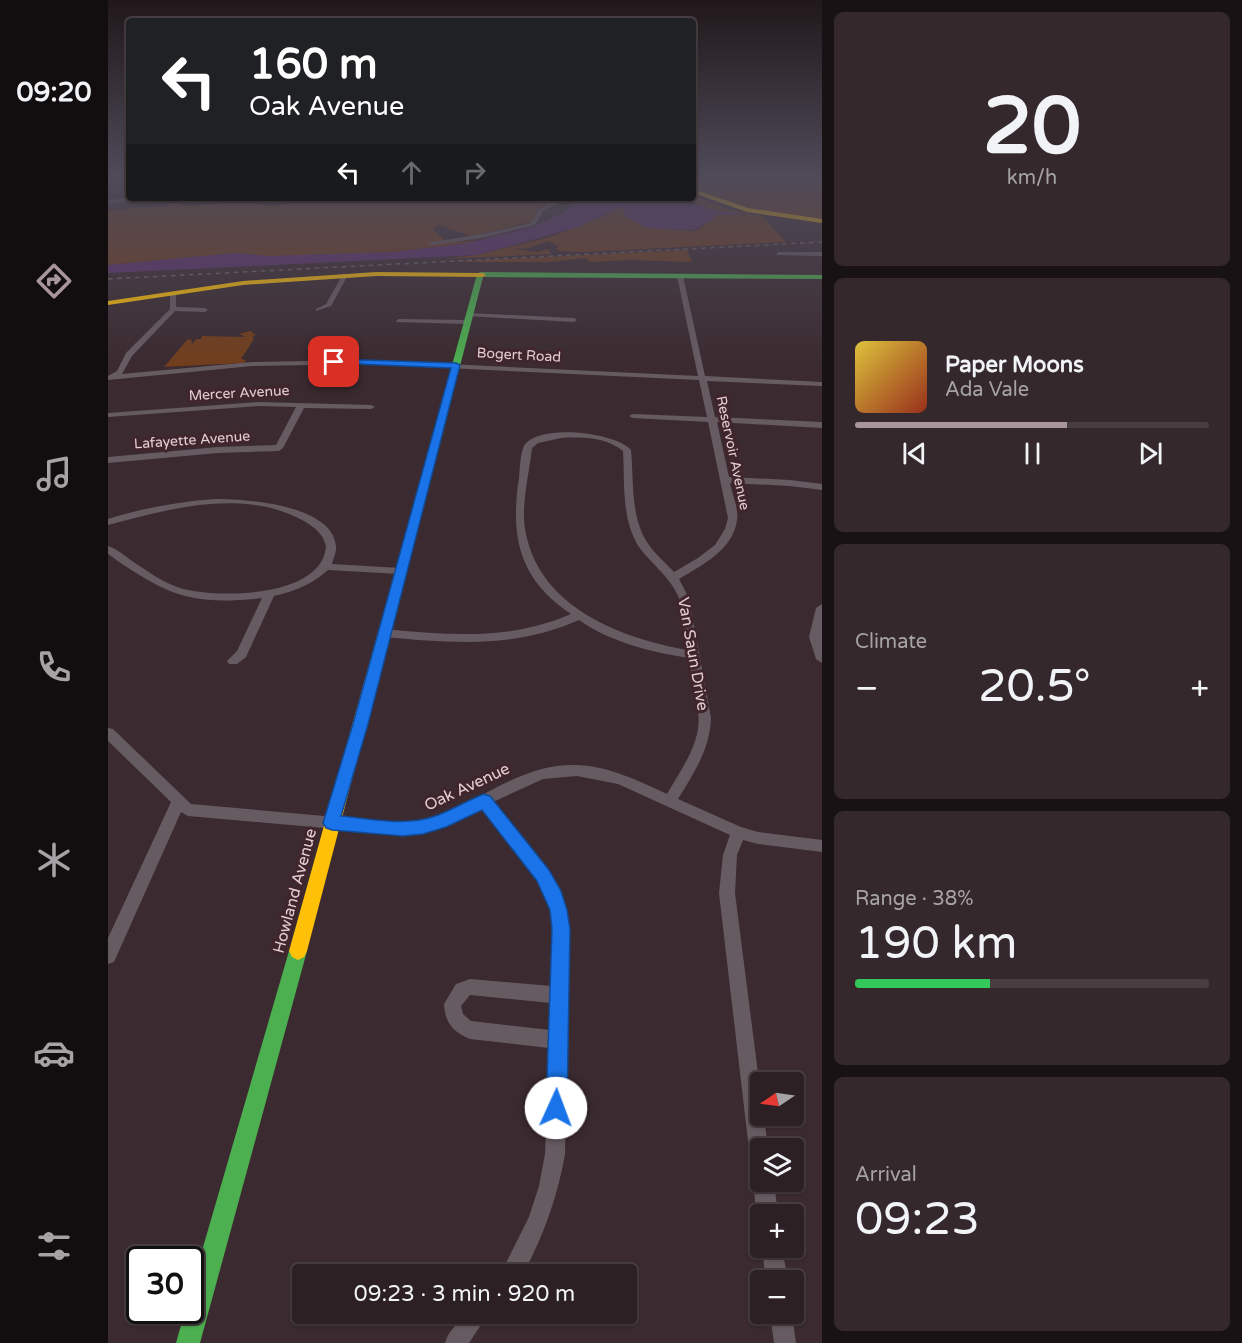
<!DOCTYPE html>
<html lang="en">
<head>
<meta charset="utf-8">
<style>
	:root { --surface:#2c2024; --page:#34282c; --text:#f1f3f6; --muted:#a6a3a6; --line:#483e41; --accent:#a8969a }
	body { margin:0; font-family:"Varela Round",sans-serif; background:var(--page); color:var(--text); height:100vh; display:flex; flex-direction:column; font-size:22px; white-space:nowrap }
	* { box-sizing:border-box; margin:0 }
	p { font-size:20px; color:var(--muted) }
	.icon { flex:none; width:33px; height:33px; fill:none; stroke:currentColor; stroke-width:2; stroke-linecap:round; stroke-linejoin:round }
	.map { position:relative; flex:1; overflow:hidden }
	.drawer { display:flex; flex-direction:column; gap:12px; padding:12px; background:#181214; width:420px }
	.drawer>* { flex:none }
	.top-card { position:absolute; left:18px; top:18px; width:570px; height:183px; border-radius:6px; box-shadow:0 2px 4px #0004,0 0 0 2px var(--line); background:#202124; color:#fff; overflow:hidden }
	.needle { width:39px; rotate:257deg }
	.fabs { position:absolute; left:642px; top:1072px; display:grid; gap:12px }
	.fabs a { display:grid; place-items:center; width:54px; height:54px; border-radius:6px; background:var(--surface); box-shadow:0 2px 4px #0004,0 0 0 2px var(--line); font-size:30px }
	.speed { position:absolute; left:18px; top:1246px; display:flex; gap:12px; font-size:30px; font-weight:700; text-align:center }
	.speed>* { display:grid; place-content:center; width:78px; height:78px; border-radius:50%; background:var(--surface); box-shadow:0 2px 4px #0004,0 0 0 2px var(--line); line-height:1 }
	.speed .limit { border:3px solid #111; border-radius:9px; background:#fff; color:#111 }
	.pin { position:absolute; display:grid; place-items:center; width:51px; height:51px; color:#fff; margin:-26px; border-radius:12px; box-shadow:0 3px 9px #0006 }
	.me { position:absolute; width:66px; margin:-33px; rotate:2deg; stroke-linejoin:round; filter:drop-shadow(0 0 4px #0008) }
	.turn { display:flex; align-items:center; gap:21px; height:126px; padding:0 24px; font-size:27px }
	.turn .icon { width:78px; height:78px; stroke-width:2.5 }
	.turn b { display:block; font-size:42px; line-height:51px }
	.lanes { display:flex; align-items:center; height:57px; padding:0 24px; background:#0003; justify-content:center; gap:30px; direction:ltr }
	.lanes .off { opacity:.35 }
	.big { font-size:45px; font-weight:600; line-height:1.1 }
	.drawer .tile { flex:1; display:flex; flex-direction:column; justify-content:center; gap:9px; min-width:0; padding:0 21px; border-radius:9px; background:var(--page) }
	.drawer .dial { align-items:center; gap:0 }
	.dial b { font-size:78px; line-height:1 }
	.song { display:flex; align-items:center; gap:18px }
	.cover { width:72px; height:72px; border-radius:9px; background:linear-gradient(135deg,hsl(50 70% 55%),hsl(10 70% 35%)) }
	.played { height:6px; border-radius:3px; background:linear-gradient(90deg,var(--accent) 60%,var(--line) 60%) }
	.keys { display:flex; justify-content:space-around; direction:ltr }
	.heat { display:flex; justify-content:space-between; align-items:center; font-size:33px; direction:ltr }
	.charge { height:9px; border-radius:4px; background:linear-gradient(90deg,#34c759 38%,var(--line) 0) }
	.trip { position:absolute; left:184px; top:1264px; width:345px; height:60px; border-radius:6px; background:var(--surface); box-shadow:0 2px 4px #0004,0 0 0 2px var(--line); font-weight:600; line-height:60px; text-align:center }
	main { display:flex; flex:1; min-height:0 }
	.menu { display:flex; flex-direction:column; width:108px; justify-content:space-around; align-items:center; background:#120d0e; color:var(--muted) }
	.menu .icon { width:42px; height:42px }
	.menu .active { color:var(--accent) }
	.menu b { font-size:27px; color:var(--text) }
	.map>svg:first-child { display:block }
</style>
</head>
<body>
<main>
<nav class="menu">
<b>09:20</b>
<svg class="icon active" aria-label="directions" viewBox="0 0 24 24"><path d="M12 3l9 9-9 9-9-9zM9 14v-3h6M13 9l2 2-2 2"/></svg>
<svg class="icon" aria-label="music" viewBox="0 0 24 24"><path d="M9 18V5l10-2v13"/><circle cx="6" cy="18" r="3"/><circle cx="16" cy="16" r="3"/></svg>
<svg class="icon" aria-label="phone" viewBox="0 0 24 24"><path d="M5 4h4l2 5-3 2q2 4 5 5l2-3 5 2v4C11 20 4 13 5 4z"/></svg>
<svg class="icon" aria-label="climate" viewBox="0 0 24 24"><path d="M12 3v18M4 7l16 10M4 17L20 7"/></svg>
<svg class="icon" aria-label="car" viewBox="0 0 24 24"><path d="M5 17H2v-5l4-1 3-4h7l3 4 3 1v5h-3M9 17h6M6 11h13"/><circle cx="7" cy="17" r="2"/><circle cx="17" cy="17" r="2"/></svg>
<svg class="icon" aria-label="filters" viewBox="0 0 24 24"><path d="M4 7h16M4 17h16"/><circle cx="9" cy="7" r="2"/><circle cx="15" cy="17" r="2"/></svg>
</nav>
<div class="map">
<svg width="714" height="1343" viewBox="0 0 714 1343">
	<rect width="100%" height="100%" fill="#3b2b30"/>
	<path fill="#713e1d" d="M585 176H700L714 180V219L630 207 585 190Z
		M585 196 623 210 654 216 678 242 474 252 452 251 449 249 450 246 440 241 421 248 405 249 429 252 440 249 443 254 335 259 369 255 442 237 497 216 515 206 516 215 539 228 588 231 611 214 640 215 606 210 573 198H585Z
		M180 198H293L297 201 371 198 439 204 429 211 426 221 363 236 331 225 325 229 338 242 368 241 360 243 286 252 162 256 127 253 0 265V210L60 206 61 203 68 202 76 206 139 202 162 206 187 203Z
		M579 250 584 262 522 260 483 262 476 258 443 262H339Z
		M142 331 148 335 144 337 146 339 133 359 138 360 136 363 56 367 79 340 83 339 84 344 88 339H93L94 336 138 337 131 334Z"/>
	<path fill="#5e316f" d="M468 198H567L605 210 638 215 611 214 587 230 539 228 516 215 517 212 514 210V206L470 227 369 255 0 273V265L127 253 162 256 286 252 360 243 424 227 457 212Z"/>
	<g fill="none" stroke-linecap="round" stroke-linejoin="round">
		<path fill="#675b62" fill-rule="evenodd" d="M21 179V181L0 183V181Z
			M23 198H39L0 204V200Z
			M164 198H171L178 201 175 203Z
			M427 198H433L444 202 463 198 436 210 427 225 374 238 322 245 319 243 374 234 423 223 430 211 440 204Z
			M670 252H714V256L668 255Z
			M235 274 240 275 223 306 208 311V309L218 304Z
			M572 274 575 276 597 376 714 382V386L599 381 607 417 714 422V428L609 422 621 477 682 480 714 484V490L682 486 622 483C624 494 631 509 629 520 625 550 594 565 571 579L581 598 603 718C602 749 586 773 570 799L633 827 650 832 714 840V852L650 844 635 840 629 855 627 893 652 1089V1116H656L660 1149H652V1168L645 1165 642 1158 611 893 615 855 622 835 510 784 469 776 435 779 385 802C418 843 452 875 461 929L457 1154C450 1194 437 1232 418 1268L414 1275H392L421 1217 431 1186 437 1154 441 1048 362 1039C345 1032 337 1023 336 1004L348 984 362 979 443 986C444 962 448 935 442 912 434 874 397 838 373 808L332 828 295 835 80 816 73 812 6 962 0 964V938L63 802 0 741V728L5 729 83 804 295 823C307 821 320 820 331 816 377 798 415 764 467 765 498 765 531 781 559 794 571 773 586 753 590 729 593 707 584 680 581 658 543 652 502 642 471 620 405 649 345 643 276 637L270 633 276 629C341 635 401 641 463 614 411 579 402 537 411 478 412 469 412 454 416 446 430 423 507 432 523 450 526 481 522 519 541 545 548 555 558 563 566 572L590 558 607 545 617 529 620 518 600 422 525 418 521 416 525 414 599 417 591 380 255 364 144 366 0 380V376L9 371 18 353 62 309V294L65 292 68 294V307L97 308 100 310 97 312 67 311 24 356 14 374 144 362 255 360 590 376 569 276ZM453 438C474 437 498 437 515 451 517 483 513 519 531 547 542 562 558 574 567 590L571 598 579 650C513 638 433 608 418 534 412 507 421 476 424 448L430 443ZM362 995 443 1003 442 1030 363 1021 355 1014 353 1006Z
			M361 313 466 318 469 320 466 322 359 316 358 315Z
			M291 319 359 320 362 322 359 324 289 322 288 321Z
			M151 402 263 405 267 407 263 409 196 408 175 448 171 451 110 453 0 463V457L110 447 168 445 188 407 151 406 0 417V413Z
			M106 499C136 499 224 504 228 546 229 552 225 558 224 564L292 568 297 571 292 574 220 570C203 585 187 591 166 596L138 657 129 664H121L119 661 129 651 154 598C82 606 58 595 0 554V546C9 549 16 555 24 561 39 571 54 582 72 588 108 599 215 598 218 546 215 533 205 526 194 520 135 488 60 509 0 525V519C35 508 69 502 106 499Z
			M714 604V663L708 659 701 637 708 608Z
			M652 1174V1182H666L670 1215H652V1221C647 1209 644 1187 649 1175Z
			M654 1248H674L680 1281H658Z
			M356 1314H380L361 1343H337L340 1335Z
			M662 1314H684L688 1343H666Z"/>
		<path fill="#4caf50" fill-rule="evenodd" d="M372 272 714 275V279L375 277 322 482 317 485 313 484 312 482 369 274Z
			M190 942 196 945 199 951 92 1343H68L77 1311H82V1292L181 951 184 945Z"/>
		<path fill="#ffc107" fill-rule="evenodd" d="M585 189 640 208 714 219V223L639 212 585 193Z
			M268 272 375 273 378 275 375 277 268 276 135 285 0 305V301L135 281Z
			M317 479 322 482 199 951 196 957 190 960 184 957 181 951 312 482Z"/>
		<path stroke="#6f6368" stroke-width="1.5" stroke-dasharray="4.5 4.5" stroke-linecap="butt" d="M0 279 714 242"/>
	</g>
	<linearGradient id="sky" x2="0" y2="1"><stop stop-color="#20181a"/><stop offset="0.48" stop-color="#4f4a59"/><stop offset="1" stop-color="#4f4a59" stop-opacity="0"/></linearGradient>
	<rect width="714" height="364" fill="url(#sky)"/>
	<path fill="#1a73e8" stroke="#114b97" stroke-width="1.5" d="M226 359 348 363 352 365 260 724 233 816C264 819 300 827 330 815 346 809 360 800 376 794L382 796 441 870 453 891 459 910 462 929 459 1108 455 1115 448 1118 441 1115 438 1108 444 929 442 910 429 881 374 810 338 827 315 834 295 836 224 830 218 828 215 823 245 724 343 368 223 363 222 362Z"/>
	<g text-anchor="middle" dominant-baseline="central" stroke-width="6" stroke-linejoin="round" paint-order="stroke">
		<g font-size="14" fill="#e2cfd3" stroke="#41252c">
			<text transform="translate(411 355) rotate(3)">Bogert Road</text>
			<text transform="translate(131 393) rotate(-3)">Mercer Avenue</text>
			<text transform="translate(84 440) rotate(-4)">Lafayette Avenue</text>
			<text transform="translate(625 453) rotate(78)">Reservoir Avenue</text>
		</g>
		<g font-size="16" fill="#e2cfd3" stroke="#41252c">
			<text transform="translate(585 654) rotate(80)">Van Saun Drive</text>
			<text transform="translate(359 787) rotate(-25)">Oak Avenue</text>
			<text transform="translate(187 891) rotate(-75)">Howland Avenue</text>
		</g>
	</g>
</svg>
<div class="fabs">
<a><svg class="needle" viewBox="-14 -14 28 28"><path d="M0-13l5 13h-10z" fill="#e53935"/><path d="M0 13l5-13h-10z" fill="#a6a3a6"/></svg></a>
<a><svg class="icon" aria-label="layers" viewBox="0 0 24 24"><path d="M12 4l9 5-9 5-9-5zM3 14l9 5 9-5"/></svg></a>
<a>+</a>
<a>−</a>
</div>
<div class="speed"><div class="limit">30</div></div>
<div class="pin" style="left:226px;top:362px;background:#d93025"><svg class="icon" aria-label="arrive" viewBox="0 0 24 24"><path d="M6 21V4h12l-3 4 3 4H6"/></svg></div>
<svg class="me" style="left:448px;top:1108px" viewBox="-20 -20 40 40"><circle r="19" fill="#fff"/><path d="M0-13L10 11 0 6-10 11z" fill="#1a73e8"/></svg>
<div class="trip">09:23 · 3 min · 920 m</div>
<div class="top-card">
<div class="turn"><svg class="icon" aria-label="left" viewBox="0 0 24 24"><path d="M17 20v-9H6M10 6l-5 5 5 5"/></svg><div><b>160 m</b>Oak Avenue</div></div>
<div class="lanes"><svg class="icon" aria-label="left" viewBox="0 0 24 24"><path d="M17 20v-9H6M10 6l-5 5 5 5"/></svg><svg class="icon off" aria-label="ahead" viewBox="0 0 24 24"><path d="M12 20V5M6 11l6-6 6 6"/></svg><svg class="icon off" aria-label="right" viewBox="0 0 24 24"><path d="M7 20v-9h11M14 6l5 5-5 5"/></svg></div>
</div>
</div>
<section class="drawer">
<div class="tile dial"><b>20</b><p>km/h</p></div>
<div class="tile">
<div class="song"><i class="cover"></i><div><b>Paper Moons</b><p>Ada Vale</p></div></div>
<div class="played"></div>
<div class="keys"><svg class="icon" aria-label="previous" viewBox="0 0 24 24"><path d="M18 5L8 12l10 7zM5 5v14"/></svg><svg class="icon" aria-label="pause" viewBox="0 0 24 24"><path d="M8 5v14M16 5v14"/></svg><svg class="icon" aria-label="next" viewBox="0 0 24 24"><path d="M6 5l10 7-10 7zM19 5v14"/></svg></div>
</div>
<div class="tile"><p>Climate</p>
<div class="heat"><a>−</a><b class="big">20.5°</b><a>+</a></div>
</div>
<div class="tile"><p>Range · 38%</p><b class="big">190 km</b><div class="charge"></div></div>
<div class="tile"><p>Arrival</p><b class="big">09:23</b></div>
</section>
</main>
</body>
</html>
